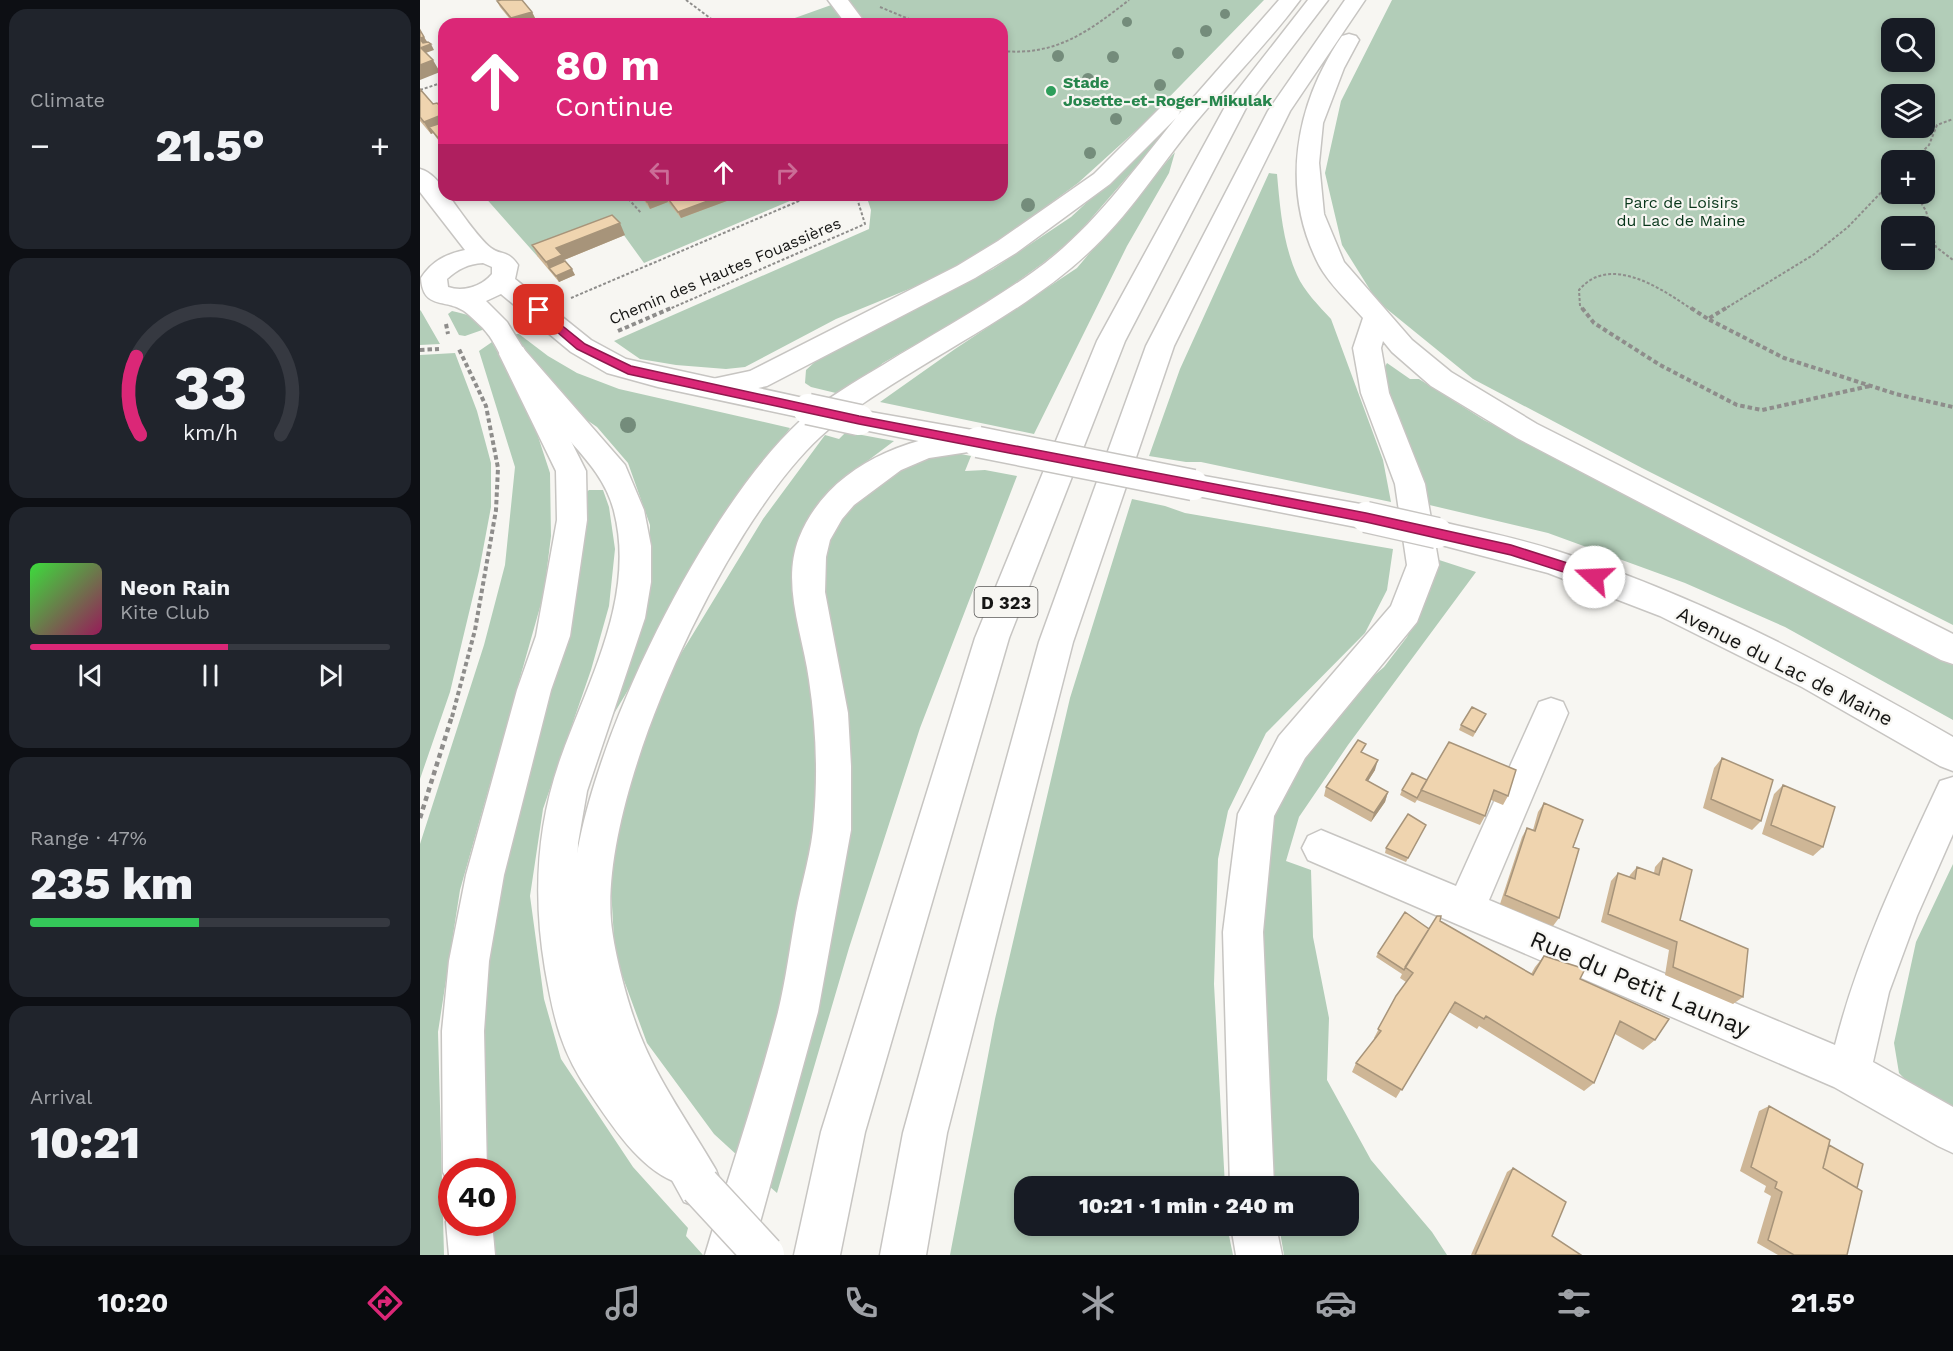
<!DOCTYPE html>
<html lang="en">
<head>
<meta charset="utf-8">
<style>
	:root { --surface:#171b24; --page:#20242c; --text:#f1f3f6; --muted:#9ea1a6; --line:#363941; --accent:#db2777 }
	body { margin:0; font-family:"Work Sans",sans-serif; background:var(--page); color:var(--text); height:100vh; display:flex; flex-direction:column; font-size:22px; white-space:nowrap }
	* { box-sizing:border-box; margin:0 }
	p { font-size:20px; color:var(--muted) }
	.icon { flex:none; width:33px; height:33px; fill:none; stroke:currentColor; stroke-width:2; stroke-linecap:round; stroke-linejoin:round }
	.map { position:relative; flex:1; overflow:hidden }
	.sheet { display:flex; flex-direction:column; gap:9px; padding:9px; background:#0d0f14; width:420px }
	.sheet>* { flex:none }
	.hud { position:absolute; left:18px; top:18px; width:570px; height:183px; border-radius:18px; box-shadow:0 3px 9px #0003; background:#db2777; color:#fff; overflow:hidden }
	.controls { position:absolute; left:1461px; top:18px; display:grid; gap:12px }
	.controls a { display:grid; place-items:center; width:54px; height:54px; border-radius:12px; background:var(--surface); box-shadow:0 3px 9px #0003; font-size:30px }
	.speed { position:absolute; left:18px; top:1158px; display:flex; gap:12px; font-size:30px; font-weight:700; text-align:center }
	.speed>* { display:grid; place-content:center; width:78px; height:78px; border-radius:50%; background:var(--surface); box-shadow:0 3px 9px #0003; line-height:1 }
	.speed .limit { border:9px solid #d22; background:#fff; color:#111 }
	.pin { position:absolute; display:grid; place-items:center; width:51px; height:51px; color:#fff; margin:-26px; border-radius:12px; box-shadow:0 3px 9px #0006 }
	.me { position:absolute; width:66px; margin:-33px; rotate:290deg; stroke-linejoin:round; filter:drop-shadow(0 0 4px #0008) }
	.turn { display:flex; align-items:center; gap:21px; height:126px; padding:0 18px; font-size:27px }
	.turn .icon { width:78px; height:78px; stroke-width:2.5 }
	.turn b { display:block; font-size:42px; line-height:51px }
	.lanes { display:flex; align-items:center; height:57px; padding:0 18px; background:#0003; justify-content:center; gap:30px; direction:ltr }
	.lanes .off { opacity:.35 }
	.big { font-size:45px; font-weight:800; line-height:1.1 }
	.sheet .tile { flex:1; display:flex; flex-direction:column; justify-content:center; gap:9px; min-width:0; padding:0 21px; border-radius:18px; background:var(--page) }
	.sheet .dial { align-items:center; gap:0 }
	.dial svg { height:156px; overflow:visible; fill:none; stroke:var(--line); stroke-width:7; stroke-linecap:round; text-anchor:middle }
	.dial text { fill:var(--text); stroke:none }
	.song { display:flex; align-items:center; gap:18px }
	.cover { width:72px; height:72px; border-radius:9px; background:linear-gradient(135deg,hsl(120 70% 55%),hsl(330 70% 35%)) }
	.played { height:6px; border-radius:3px; background:linear-gradient(90deg,var(--accent) 55%,var(--line) 55%) }
	.keys { display:flex; justify-content:space-around; direction:ltr }
	.heat { display:flex; justify-content:space-between; align-items:center; font-size:33px; direction:ltr }
	.charge { height:9px; border-radius:4px; background:linear-gradient(90deg,#34c759 47%,var(--line) 0) }
	.trip { position:absolute; left:594px; top:1176px; width:345px; height:60px; border-radius:18px; background:var(--surface); box-shadow:0 3px 9px #0003; font-weight:800; line-height:60px; text-align:center }
	.menu { display:flex; height:96px; justify-content:space-around; align-items:center; background:#090b0e; color:var(--muted) }
	.menu .icon { width:42px; height:42px }
	.menu .current { color:var(--accent) }
	.menu b { font-size:27px; color:var(--text) }
	main { display:flex; flex:1; min-height:0 }
	.map>svg:first-child { display:block }
</style>
</head>
<body>
<main>
<section class="sheet">
<div class="tile"><p>Climate</p>
<div class="heat"><a>−</a><b class="big">21.5°</b><a>+</a></div>
</div>
<div class="tile dial"><svg viewBox="0 0 100 80">
<path d="M14 69A42 42 0 1 1 86 69"/>
<path d="M14 69A42 42 0 0 1 12 29" stroke="#db2777"/>
<text x="50" y="56" font-size="32" font-weight="700">33</text>
<text x="50" y="72" font-size="11">km/h</text>
</svg></div>
<div class="tile">
<div class="song"><i class="cover"></i><div><b>Neon Rain</b><p>Kite Club</p></div></div>
<div class="played"></div>
<div class="keys"><svg class="icon" aria-label="previous" viewBox="0 0 24 24"><path d="M18 5L8 12l10 7zM5 5v14"/></svg><svg class="icon" aria-label="pause" viewBox="0 0 24 24"><path d="M8 5v14M16 5v14"/></svg><svg class="icon" aria-label="next" viewBox="0 0 24 24"><path d="M6 5l10 7-10 7zM19 5v14"/></svg></div>
</div>
<div class="tile"><p>Range · 47%</p><b class="big">235 km</b><div class="charge"></div></div>
<div class="tile"><p>Arrival</p><b class="big">10:21</b></div>
</section>
<div class="map">
<svg width="1533" height="1255" viewBox="0 0 1533 1255">
	<rect width="100%" height="100%" fill="#f7f6f2"/>
	<path fill="#b2cdb8" fill-rule="evenodd" d="M409 0H844L721 126 658 183 571 247 516 278 416 319 325 367 306 369 256 365 220 359 194 341 449 229 451 210 446 195H582V24H358L414 4Z
		M972 0H1533V625L1222 468 1053 379 957 301 922 245 905 173 921 101ZM1472 28H1504V62H1472ZM1472 94H1504V128H1472ZM1472 160H1504V194H1472ZM1472 226H1504V260H1472Z
		M741 134V138L655 237 623 263 566 304 463 363 424 395 391 387 385 383 386 370 397 360 443 333 573 269 651 217Z
		M755 152 749 173 707 246 614 434 460 402 535 349 657 268Z
		M849 173 857 174C860 208 863 244 877 275 884 291 899 306 911 319L963 460 971 502 781 462H766L729 456 760 369Z
		M63 195H384L224 263 198 227 118 257Z
		M0 310 1 311 20 344 0 345Z
		M32 311C47 314 56 317 65 329L45 336 39 335 28 314Z
		M94 334H99L128 356 157 373 199 389 370 428 272 565 277 574 192 717 211 659 229 583 230 525 208 463 177 427 148 407 124 384Z
		M72 342 110 412 130 473 131 536 124 593 40 890 18 1032 24 1255H0V844L64 645 85 565 95 467 59 351Z
		M35 353 57 411 71 463V507L59 571 30 692 0 779V355Z
		M967 363 990 379H999L1064 420 1533 660V720L1365 627 1265 583 1128 533 1001 503 961 374Z
		M426 432 474 441 418 483 388 519 375 556 396 719 397 807 383 907 363 998 318 1156 294 1134 227 1043 195 956 189 855 214 759 251 670 343 519 405 435 419 439Z
		M541 454 551 456 545 471 565 470 597 476 500 728 429 948 357 1193 341 1179 411 903 403 544C408 535 413 524 420 516 452 481 493 456 541 454Z
		M169 490H183L189 507 195 549 189 606 171 670 123 809 110 896 124 999 141 1059 213 1167 268 1228 266 1236 283 1255H64L61 1223 82 1222V1172H57L59 1007 73 893 163 495Z
		M712 499 745 506 765 513 973 549 967 590 945 633 846 733 808 811 798 859 794 984 805 1186H604V1226H807L813 1255H530L575 1019 650 698Z
		M1010 557 1056 572 928 745 879 817 866 861 891 870 893 937 909 1018 907 1080 951 1160 1012 1232 1027 1255H864L859 1226H928V1186H853L839 887 850 824 873 762 919 706 964 667 987 637 1006 598Z
		M1533 864V1108L1497 1092 1479 1073 1474 1043 1496 942Z"/>
	<g fill="none" stroke-linecap="round" stroke-linejoin="round">
		<defs>
			<path id="minor" d="M408 0H428L446 24H426Z
				M0 169C11 172 23 184 24 195H28C39 209 57 237 71 248 81 256 87 249 98 265L95 279 171 340 206 359 388 399 398 402 402 409 398 416 388 419 238 387 187 373 151 352 81 294 66 301 87 322 103 348 205 465 224 510 231 546V582L225 618 167 791 158 843 156 904 163 958 177 1028 218 1088 269 1143 275 1159 269 1175 253 1181C219 1167 192 1126 171 1095 141 1052 134 1020 125 969 113 897 116 827 141 757 169 679 216 596 194 511 186 479 164 457 143 433 124 410 105 387 86 364 79 355 75 342 67 333 62 326 55 321 49 315 30 296 3 313 1 278 12 261 26 254 45 250L0 192ZM63 263 72 267V274C61 287 43 292 28 287L27 279C38 269 48 264 63 263Z
				M439 410 558 431 568 435 573 442 568 449 558 453 429 427 425 420 429 413Z
				M773 474 946 505 957 509 961 517 957 525 946 529 762 493 758 485 762 477Z
				M1017 521C1057 530 1097 538 1137 551 1277 595 1406 664 1533 737V771L1520 766 1382 687 1240 616 1128 573 1006 541 1001 533 1006 525Z
				M1131 698 1143 702 1148 713 1069 900 1415 1045C1439 951 1479 869 1520 781L1533 777V834L1497 916 1469 992 1453 1062 1533 1107V1153L1518 1146 1414 1087 888 860 882 848 888 836 901 830 1036 886 1119 702Z"/>
			<path id="highway" d="M859 0H880C848 43 809 82 775 123 739 167 709 216 667 254 613 304 546 338 484 377 455 395 425 414 400 437 304 526 180 790 191 921 194 953 208 1005 220 1035 238 1081 271 1127 296 1170L302 1186 296 1202 280 1208 264 1202C236 1150 204 1100 182 1045 175 1029 172 1010 167 993 160 970 153 945 152 920 144 785 280 513 379 422 404 400 434 382 463 365 513 334 565 306 613 272 672 230 711 173 756 118L690 184 596 253 555 278 347 386 293 398 283 395 279 388 283 381 330 371 537 266 578 241 674 174 741 107 749 105 757 107 760 112 758 115Z
				M888 0H908L827 106 705 341 589 638 445 1132 420 1255H374L401 1132 555 638 677 341 806 105Z
				M925 0H945L870 111 754 346 653 642 527 1133 506 1255H460L483 1133 619 642 726 346 848 111Z
				M929 34 936 36 939 40 924 68 903 123 899 163 904 214 924 262 992 340 1031 372 1117 424 1533 634V664L1521 660 1097 438 1011 386 972 352 963 341 961 348 969 393 1005 484 1019 565 997 622 885 758 854 816 843 932 854 1186H810L803 932 818 814 859 736 971 606 987 565 975 484 941 393 933 348 943 318C929 302 909 284 899 265 860 190 875 104 922 36Z
				M93 345 103 347 107 354 166 471 167 520 150 636 131 690 84 875 69 961 64 1031 67 1172H32V1189L23 1172 22 1031 29 961 46 875 97 690 116 636 137 520 136 471 79 354 83 347Z
				M558 431 568 435 573 442 568 449 509 458 481 470 434 505 422 519 410 540 406 557 405 592 428 713 431 766V830L398 1012 331 1255H285C309 1174 337 1094 358 1012 366 979 370 946 376 913 382 881 392 851 394 819 398 773 396 725 389 680 383 635 361 584 379 538 407 467 487 435 558 431Z
				M32 1210V1222H72L75 1255H29L26 1222Z
				M811 1226H856L862 1255H816Z"/>
		</defs>
		<use href="#minor" stroke="#c7c5c2" stroke-width="3"/>
		<use href="#highway" stroke="#c7c5c2" stroke-width="3"/>
		<path stroke="#8e8d8b" stroke-width="2" stroke-dasharray="3 2" stroke-linecap="butt" d="M266 0 298 24
			M460 7 501 24
			M582 51C636 56 668 32 709 0
			M0 90 24 82
			M1494 160 1509 145 1517 125 1533 119
			M1496 194 1506 211 1516 247 1533 260
			M205 195 221 213
			M130 196 133 195
			M151 298 393 195
			M247 310 445 224 436 195
			M1163 310 1160 306 1159 290C1190 253 1242 289 1273 310
			M1303 310 1393 255 1428 227 1472 181"/>
		<path stroke="#8e8d8b" stroke-width="4" stroke-dasharray="4.5 3" stroke-linecap="butt" d="M1162 308 1174 323 1240 365 1317 405 1342 410 1450 386
			M1271 308 1288 319
			M1306 308 1288 319 1364 358 1476 394 1533 407
			M26 324 28 334
			M198 331 251 308
			M0 350 19 349
			M32 717 55 630 76 510 78 468 66 406 38 347"/>
		<path stroke="#8e8d8b" stroke-width="4.5" stroke-dasharray="5 4" stroke-linecap="butt" d="M0 818 32 716"/>
		<use href="#minor" fill="#fff" fill-rule="evenodd"/>
		<use href="#highway" fill="#fff" fill-rule="evenodd"/>
		<defs>
			<path id="minor-bridge-far1" d="M388 409 439 420
				M558 442 773 485
				M946 517 1017 533"/>
			<path id="minor-bridge" d="M280 1186 344 1255"/>
		</defs>
		<use href="#minor-bridge-far1" stroke="#c7c5c2" stroke-width="33" stroke-linecap="butt"/>
		<use href="#minor-bridge" stroke="#c7c5c2" stroke-width="43" stroke-linecap="butt"/>
		<use href="#minor-bridge-far1" stroke="#fff" stroke-width="30"/>
		<use href="#minor-bridge" stroke="#fff" stroke-width="40"/>
	</g>
	<g fill="#748c7b">
		<circle cx="805" cy="14" r="5"/>
		<circle cx="707" cy="22" r="5"/>
		<circle cx="786" cy="31" r="6"/>
		<circle cx="758" cy="53" r="6"/>
		<circle cx="638" cy="56" r="6"/>
		<circle cx="693" cy="57" r="6"/>
		<circle cx="668" cy="79" r="6"/>
		<circle cx="740" cy="85" r="6"/>
		<circle cx="696" cy="119" r="6"/>
		<circle cx="670" cy="153" r="6"/>
		<circle cx="608" cy="205" r="7"/>
		<circle cx="208" cy="425" r="8"/>
	</g>
	<path fill="#ceb696" d="M77 1 112 12 115 18 94 24 80 7Z
		M0 89 13 104 22 108 24 107V148L13 133 11 134 0 121Z
		M220 195H323L261 218 248 202 230 209Z
		M205 235 144 260 155 275 139 282 118 257 112 245Z
		M1066 714 1053 737 1039 730 1041 725Z
		M1029 742 1088 796 1083 805 1071 800 1065 816 1060 825 997 800 995 803 980 795 982 790 1007 780Z
		M943 753 955 770 948 781 968 792 965 802 951 822 904 796 906 787Z
		M1302 758 1341 821 1332 830 1283 808 1294 768Z
		M1363 785 1403 847 1393 856 1342 834 1354 794Z
		M1124 803 1153 847 1139 918 1133 926 1080 904 1102 837 1107 828 1113 830 1118 812Z
		M1006 825 986 862 965 853 966 848Z
		M1243 858 1260 920 1323 997 1313 1004 1245 975 1249 950 1181 922 1191 881 1198 873 1209 877 1210 875 1217 867 1234 873 1235 867Z
		M1020 921 1111 974 1115 967 1124 956 1160 979 1235 1040 1223 1050 1195 1034 1174 1083 1164 1091 1059 1026 1057 1029 1029 1012 976 1098 932 1072 936 1063 955 1039 954 1038 976 996 986 982 980 978 982 974 956 957 958 953 1009 929Z
		M1349 1106 1409 1145 1437 1188 1427 1255H1358L1337 1243 1351 1196 1344 1192 1346 1186 1320 1171 1339 1111Z
		M1093 1168 1132 1236 1161 1255H1051L1087 1172Z"/>
	<path fill="#a7947a" d="M112 12 115 18 94 24 91 18Z
		M4 37 8 43 3 44 0 38Z
		M11 44 14 50 0 55V48Z
		M13 60 20 72 0 80V65Z
		M24 114V129L9 127 13 133 11 134 4 122Z
		M304 195H323L261 218 258 212Z
		M246 196 248 202 230 209 227 202Z
		M200 223 205 235 144 260 148 267 129 268 126 262 136 248Z
		M152 269 155 275 139 282 136 276Z
		M958 760 955 770 943 789 946 780Z
		M968 792 965 802 951 822 954 813Z"/>
	<path fill="#efd4af" stroke="#a7947a" stroke-width="1.5" d="M81 0H102L112 12 91 18 77 1Z
		M0 30 4 37 0 38Z
		M0 39 3 43 8 42 11 44 0 48Z
		M0 47 13 60 0 65Z
		M0 89 13 104 17 103 22 108 24 107V114L4 122 0 117Z
		M24 122V145L9 127Z
		M222 195H304L258 212 246 196 227 202Z
		M192 215 200 223 136 248 142 255 126 262 112 245Z
		M145 261 152 269 136 276 129 268Z
		M1052 707 1066 714 1055 732 1041 725Z
		M938 740 946 744 941 752 958 760 946 780 968 792 954 813 906 787Z
		M1029 742 1096 770 1088 796 1074 790 1065 816 1001 790Z
		M1302 758 1353 780 1341 821 1291 799Z
		M992 773 1007 780 997 798 982 790Z
		M1363 785 1415 807 1403 847 1351 825Z
		M1124 803 1163 820 1153 847 1159 849 1139 918 1085 895 1107 828 1115 831Z
		M988 814 1006 825 988 858 966 848Z
		M1243 858 1272 870 1260 920 1328 949 1323 997 1253 967 1257 942 1188 914 1198 873 1215 879 1217 867 1239 875Z
		M985 912 1009 929 984 970 958 953Z
		M1017 916H1021L1020 921 1113 975 1124 956 1165 969 1160 979 1249 1019 1235 1040 1200 1021 1174 1083 1066 1016 1064 1019 1035 1002 982 1090 936 1063 961 1031 958 1029 976 996 993 973 985 967Z
		M1349 1106 1410 1140 1403 1168 1442 1191 1427 1255H1374L1348 1240 1362 1192 1355 1188 1357 1182 1331 1167Z
		M1409 1145 1443 1164 1437 1188 1403 1168Z
		M1093 1168 1146 1202 1132 1236 1161 1255H1055Z"/>
	<path fill="#db2777" stroke="#8e194d" stroke-width="1.5" d="M119 307 165 344 211 366 439 416 946 513 1091 545 1179 573 1181 577 1174 582 1091 555 946 522 439 424 208 374 157 349 115 313 114 310Z"/>
	<circle fill="#2e9e5b" stroke="#f7f6f2" stroke-width="2" cx="631" cy="91" r="6"/>
	<g text-anchor="middle" dominant-baseline="central" stroke-width="4.5" stroke-linejoin="round" paint-order="stroke">
		<g font-size="16" font-weight="bold" fill="#27864d" stroke="#f7f6f2" text-anchor="start">
			<text x="643" y="82">Stade<tspan x="643" dy="18">Josette-et-Roger-Mikulak</tspan></text>
		</g>
		<g font-size="16" fill="#08361a" stroke="#f7f6f2">
			<text x="1261" y="202">Parc de Loisirs<tspan x="1261" dy="18">du Lac de Maine</tspan></text>
		</g>
		<g font-size="16" fill="#151514" stroke="#f7f6f2">
			<text transform="translate(305 271) rotate(-23)">Chemin des Hautes Fouassières</text>
		</g>
		<rect fill="#f7f6f2" stroke="#595857" stroke-width="1.5" x="554.5" y="587" width="63" height="30" rx="4.5"/>
		<g font-size="18" font-weight="bold" fill="#151514">
			<text x="586" y="602">D 323</text>
		</g>
		<g font-size="20" fill="#151514" stroke="#f7f6f2">
			<text transform="translate(1365 666) rotate(27)">Avenue du Lac de Maine</text>
		</g>
		<g font-size="24" fill="#151514" stroke="#f7f6f2">
			<text transform="translate(1220 984) rotate(23)">Rue du Petit Launay</text>
		</g>
	</g>
</svg>
<div class="controls">
<a><svg class="icon" aria-label="search" viewBox="0 0 24 24"><circle cx="10" cy="10" r="6"/><path d="M15 15l6 6"/></svg></a>
<a><svg class="icon" aria-label="layers" viewBox="0 0 24 24"><path d="M12 4l9 5-9 5-9-5zM3 14l9 5 9-5"/></svg></a>
<a>+</a>
<a>−</a>
</div>
<div class="speed"><div class="limit">40</div></div>
<div class="pin" style="left:119px;top:310px;background:#d93025"><svg class="icon" aria-label="arrive" viewBox="0 0 24 24"><path d="M6 21V4h12l-3 4 3 4H6"/></svg></div>
<svg class="me" style="left:1174px;top:577px" viewBox="-20 -20 40 40"><circle r="19" fill="#fff"/><path d="M0-13L10 11 0 6-10 11z" fill="#db2777"/></svg>
<div class="trip">10:21 · 1 min · 240 m</div>
<div class="hud">
<div class="turn"><svg class="icon" aria-label="ahead" viewBox="0 0 24 24"><path d="M12 20V5M6 11l6-6 6 6"/></svg><div><b>80 m</b>Continue</div></div>
<div class="lanes"><svg class="icon off" aria-label="left" viewBox="0 0 24 24"><path d="M17 20v-9H6M10 6l-5 5 5 5"/></svg><svg class="icon" aria-label="ahead" viewBox="0 0 24 24"><path d="M12 20V5M6 11l6-6 6 6"/></svg><svg class="icon off" aria-label="right" viewBox="0 0 24 24"><path d="M7 20v-9h11M14 6l5 5-5 5"/></svg></div>
</div>
</div>
</main>
<nav class="menu">
<b>10:20</b>
<svg class="icon current" aria-label="directions" viewBox="0 0 24 24"><path d="M12 3l9 9-9 9-9-9zM9 14v-3h6M13 9l2 2-2 2"/></svg>
<svg class="icon" aria-label="music" viewBox="0 0 24 24"><path d="M9 18V5l10-2v13"/><circle cx="6" cy="18" r="3"/><circle cx="16" cy="16" r="3"/></svg>
<svg class="icon" aria-label="phone" viewBox="0 0 24 24"><path d="M5 4h4l2 5-3 2q2 4 5 5l2-3 5 2v4C11 20 4 13 5 4z"/></svg>
<svg class="icon" aria-label="climate" viewBox="0 0 24 24"><path d="M12 3v18M4 7l16 10M4 17L20 7"/></svg>
<svg class="icon" aria-label="car" viewBox="0 0 24 24"><path d="M5 17H2v-5l4-1 3-4h7l3 4 3 1v5h-3M9 17h6M6 11h13"/><circle cx="7" cy="17" r="2"/><circle cx="17" cy="17" r="2"/></svg>
<svg class="icon" aria-label="filters" viewBox="0 0 24 24"><path d="M4 7h16M4 17h16"/><circle cx="9" cy="7" r="2"/><circle cx="15" cy="17" r="2"/></svg>
<b>21.5°</b>
</nav>
</body>
</html>
